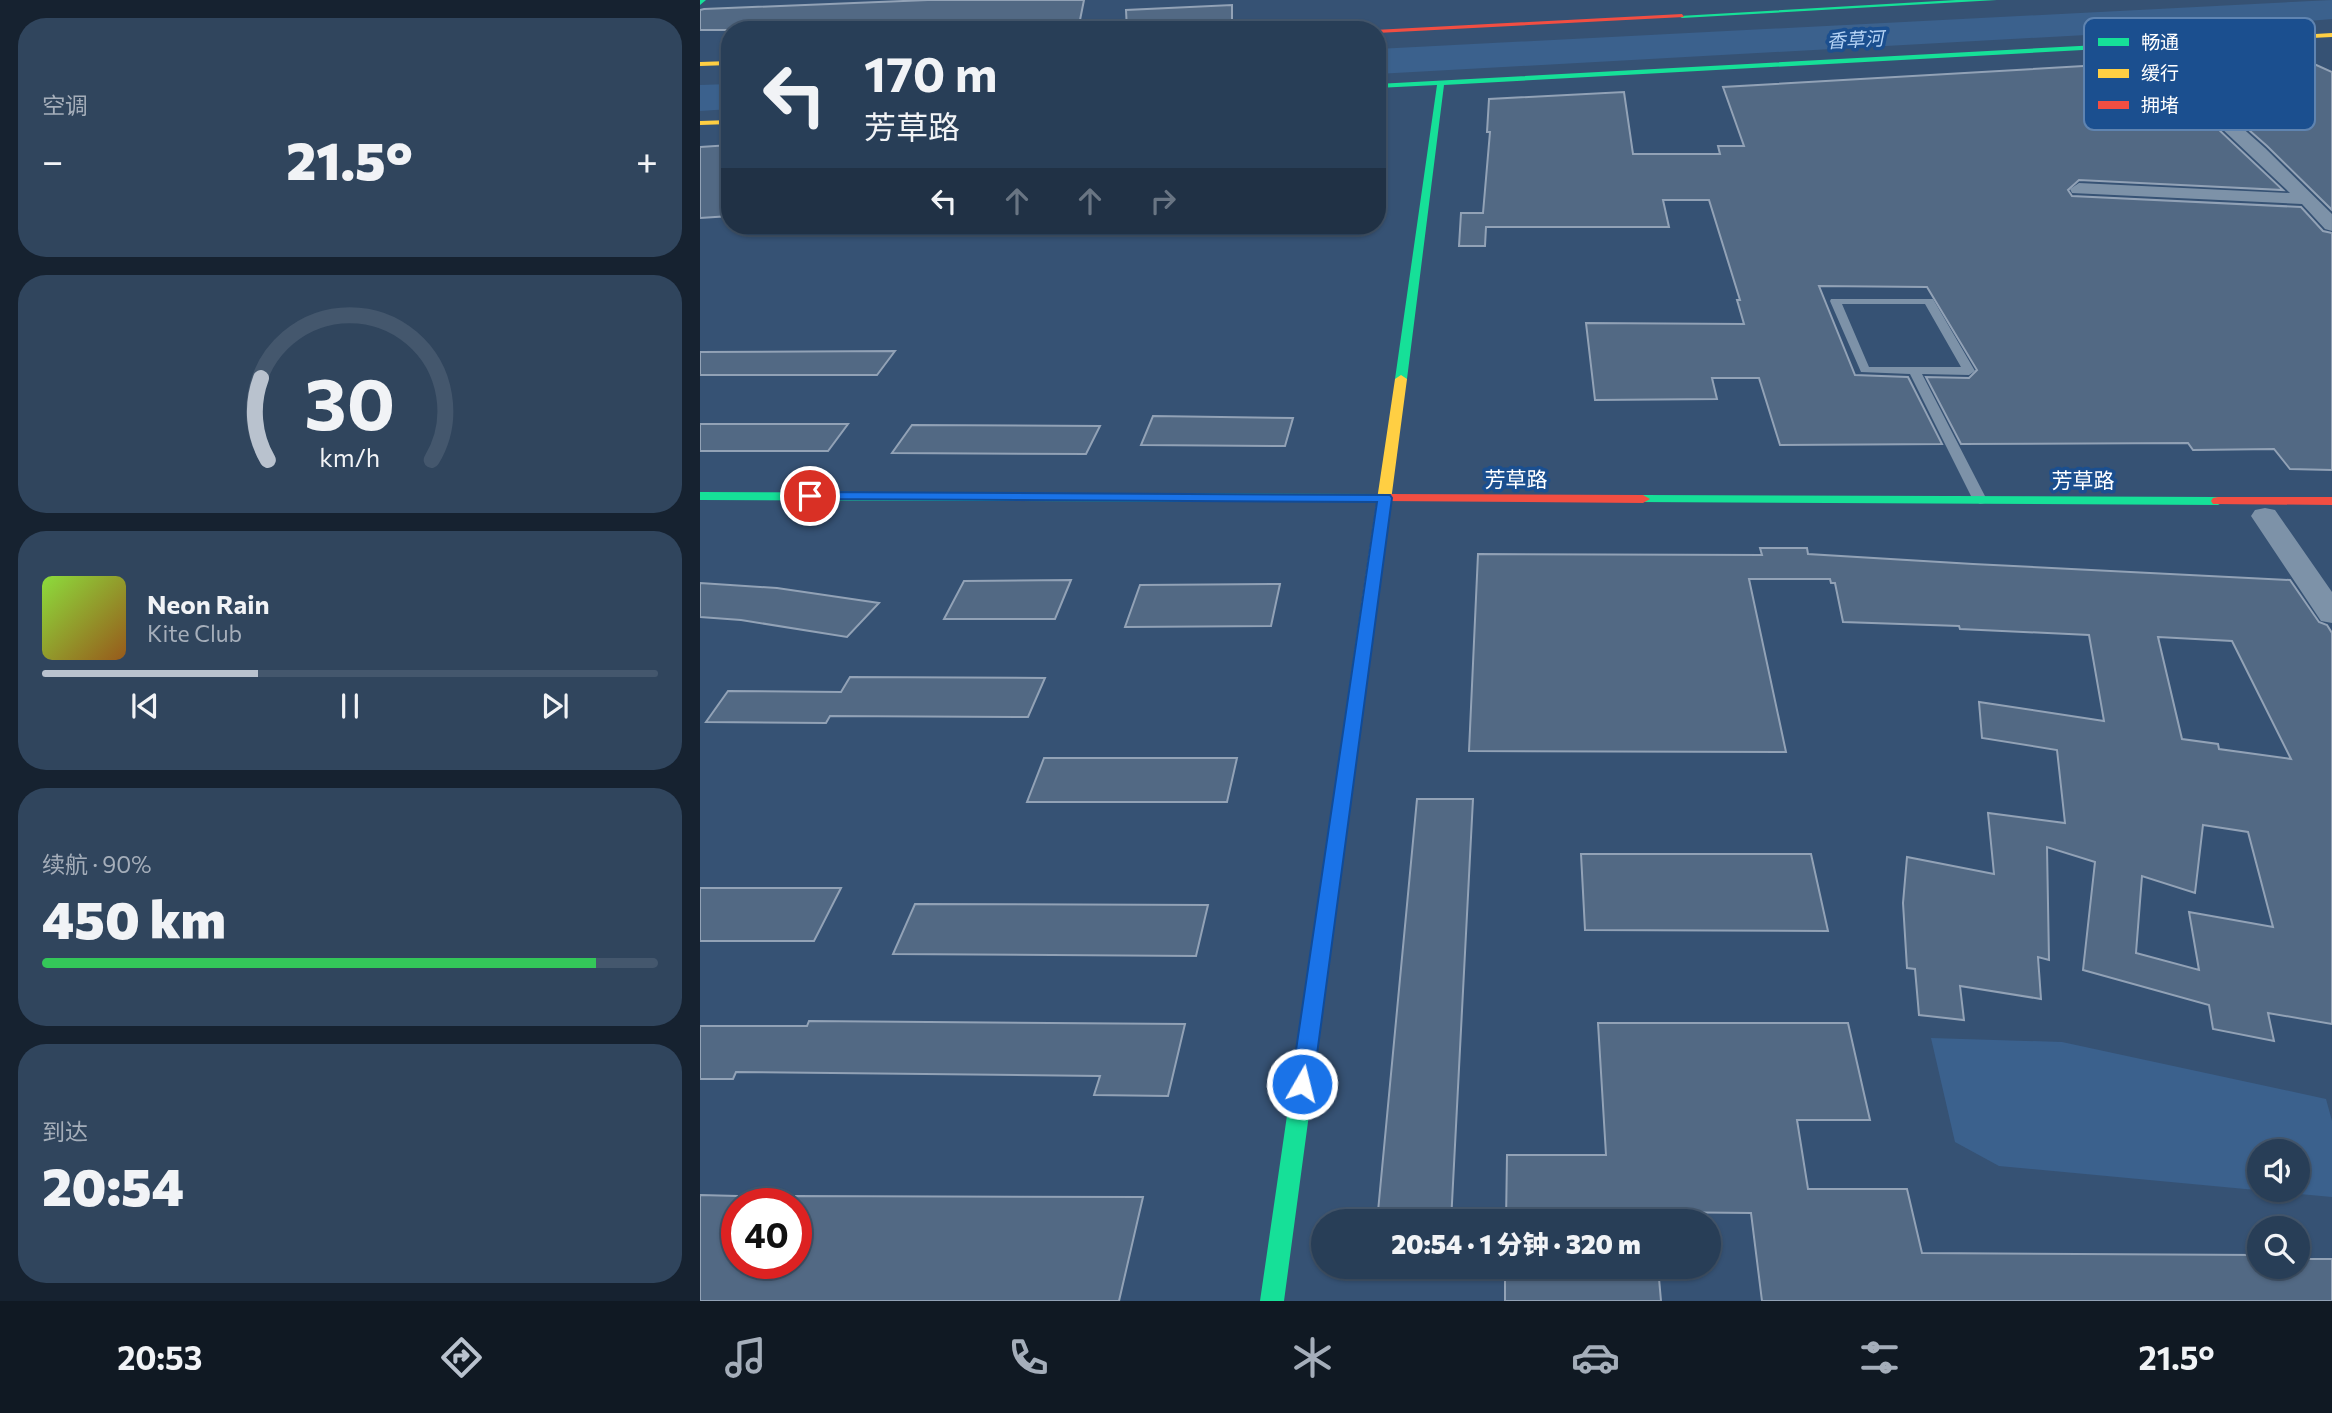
<!DOCTYPE html>
<html lang="zh">
<head>
<meta charset="utf-8">
<style>
	:root { --surface:#283e57; --page:#30455d; --text:#f1f3f6; --muted:#a5aeba; --line:#44576d; --accent:#b9c2ce }
	body { margin:0; font-family:Commissioner,"Noto Sans SC",sans-serif; background:var(--page); color:var(--text); height:100vh; display:flex; flex-direction:column; font-size:26px; white-space:nowrap }
	* { box-sizing:border-box; margin:0 }
	p { font-size:23px; color:var(--muted) }
	.icon { flex:none; width:38px; height:38px; fill:none; stroke:currentColor; stroke-width:2; stroke-linecap:round; stroke-linejoin:round }
	.map { position:relative; flex:1; overflow:hidden }
	.side { display:flex; flex-direction:column; gap:18px; padding:18px; background:#162230; width:700px }
	.side>* { flex:none }
	.banner { position:absolute; left:21px; top:21px; width:665px; height:214px; border-radius:28px; box-shadow:0 2px 5px #0004,0 0 0 2px var(--line); background:#283e57; color:var(--text); overflow:hidden }
	.tools { position:absolute; left:1547px; top:1139px; display:grid; gap:14px }
	.tools a { display:grid; place-items:center; width:63px; height:63px; border-radius:50%; background:var(--surface); box-shadow:0 2px 5px #0004,0 0 0 2px var(--line); font-size:35px }
	.speed { position:absolute; left:21px; top:1188px; display:flex; gap:14px; font-size:35px; font-weight:700; text-align:center }
	.speed>* { display:grid; place-content:center; width:91px; height:91px; border-radius:50%; background:var(--surface); box-shadow:0 2px 5px #0004,0 0 0 2px var(--line); line-height:1 }
	.speed .limit { border:10px solid #d22; background:#fff; color:#111 }
	.pin { position:absolute; display:grid; place-items:center; width:60px; height:60px; color:#fff; margin:-30px; border:4px solid #fff; border-radius:50%; box-shadow:0 2px 7px #0007 }
	.me { position:absolute; width:77px; margin:-38px; rotate:8deg; stroke-linejoin:round; filter:drop-shadow(0 0 5px #0008) }
	.turn { display:flex; align-items:center; gap:24px; height:147px; padding:0 28px; font-size:32px }
	.turn .icon { width:91px; height:91px; stroke-width:2.5 }
	.turn b { display:block; font-size:49px; line-height:60px }
	.lanes { display:flex; align-items:center; height:66px; padding:0 28px; background:#0003; justify-content:center; gap:35px; direction:ltr }
	.lanes .off { opacity:.35 }
	.big { font-size:52px; font-weight:800; line-height:1.1 }
	.side .widget { flex:1; display:flex; flex-direction:column; justify-content:center; gap:10px; min-width:0; padding:0 24px; border-radius:28px; background:var(--page) }
	.side .dial { align-items:center; gap:0 }
	.dial svg { height:182px; overflow:visible; fill:none; stroke:var(--line); stroke-width:7; stroke-linecap:round; text-anchor:middle }
	.dial text { fill:var(--text); stroke:none }
	.song { display:flex; align-items:center; gap:21px }
	.cover { width:84px; height:84px; border-radius:10px; background:linear-gradient(135deg,hsl(90 70% 55%),hsl(30 70% 35%)) }
	.played { height:7px; border-radius:4px; background:linear-gradient(90deg,var(--accent) 35%,var(--line) 35%) }
	.keys { display:flex; justify-content:space-around; direction:ltr }
	.heat { display:flex; justify-content:space-between; align-items:center; font-size:38px; direction:ltr }
	.charge { height:10px; border-radius:5px; background:linear-gradient(90deg,#34c759 90%,var(--line) 0) }
	.trip { position:absolute; left:611px; top:1209px; width:410px; height:70px; border-radius:35px; background:var(--surface); box-shadow:0 2px 5px #0004,0 0 0 2px var(--line); font-weight:800; line-height:70px; text-align:center }
	.tabs { display:flex; height:112px; justify-content:space-around; align-items:center; background:#101923; color:var(--muted) }
	.tabs .icon { width:49px; height:49px }
	.tabs .current { color:var(--accent) }
	.tabs b { font-size:32px; color:var(--text) }
	main { display:flex; flex:1; min-height:0 }
	.map>svg:first-child { display:block }
</style>
</head>
<body>
<main>
<section class="side">
<div class="widget"><p>空调</p>
<div class="heat"><a>−</a><b class="big">21.5°</b><a>+</a></div>
</div>
<div class="widget dial"><svg viewBox="0 0 100 80">
<path d="M14 69A42 42 0 1 1 86 69"/>
<path d="M14 69A42 42 0 0 1 11 33" stroke="#b9c2ce"/>
<text x="50" y="56" font-size="32" font-weight="700">30</text>
<text x="50" y="72" font-size="11">km/h</text>
</svg></div>
<div class="widget">
<div class="song"><i class="cover"></i><div><b>Neon Rain</b><p>Kite Club</p></div></div>
<div class="played"></div>
<div class="keys"><svg class="icon" aria-label="previous" viewBox="0 0 24 24"><path d="M18 5L8 12l10 7zM5 5v14"/></svg><svg class="icon" aria-label="pause" viewBox="0 0 24 24"><path d="M8 5v14M16 5v14"/></svg><svg class="icon" aria-label="next" viewBox="0 0 24 24"><path d="M6 5l10 7-10 7zM19 5v14"/></svg></div>
</div>
<div class="widget"><p>续航 · 90%</p><b class="big">450 km</b><div class="charge"></div></div>
<div class="widget"><p>到达</p><b class="big">20:54</b></div>
</section>
<div class="map">
<svg width="1632" height="1301" viewBox="0 0 1632 1301">
	<rect width="100%" height="100%" fill="#365274"/>
	<path fill="#3b618d" fill-rule="evenodd" d="M1632 0V19L1549 26 677 74V49Z
		M30 84V109L0 111V85Z
		M1231 1038 1362 1042 1626 1099 1632 1121V1197L1299 1166 1255 1142ZM1559 1152H1598V1190H1559Z"/>
	<path fill="#526984" stroke="#92a2b6" stroke-width="2" fill-rule="evenodd" d="M228 0H384L378 30H273V22L115 30H0V10L4 9Z
		M532 5V28L427 30 426 10Z
		M1603 59 1632 72V210L1567 146 1515 100 1471 67Z
		M1435 63 1499 111 1583 190 1379 180 1368 190 1372 196 1601 207 1623 231 1632 233V470L1590 469 1574 449 1493 450 1488 443 1261 444 1226 377 1269 378 1277 370 1227 287 1119 286 1155 375 1208 377 1242 444 1080 445 1059 378H1012L1017 399 895 400 886 323 1044 324 1037 300H1040L1009 200H963L969 227H786L785 246H759L761 213H783L790 132H787L789 99 924 92 933 154H1020L1018 146H1044L1023 87Z
		M30 145V216L0 218V147Z
		M195 351 177 375H0V352Z
		M453 416 593 418 585 446 441 445Z
		M0 424H148L128 451H0Z
		M212 425 400 426 386 454 192 453Z
		M1060 548H1107L1108 554 1273 564 1590 580 1619 622 1627 625 1632 633V1024L1568 1013 1574 1041 1513 1029 1509 1005 1383 970 1395 862 1347 847 1349 960 1338 957 1341 999 1260 986 1264 1020 1219 1015 1215 969 1207 968 1203 903 1207 857 1294 874 1288 813 1365 823 1357 750 1282 738 1279 702 1404 721 1389 635 1260 629 1259 626 1143 622 1135 583H1131L1130 579H1049L1086 752 769 751 778 554 1062 555ZM1458 637 1532 641 1591 759 1519 749 1518 744 1482 739ZM1503 825 1548 832 1573 927 1489 912 1499 970 1436 953 1442 876 1495 893Z
		M371 580 355 619H244L264 581Z
		M0 583 77 588 179 603 147 637 41 620 0 617Z
		M580 584 571 626 425 627 440 585Z
		M150 677 345 678 328 717 130 716 126 723 6 722 28 691 141 692Z
		M344 758H537L527 802H327Z
		M717 799H773L751 1222H677Z
		M881 854H1111L1128 931 885 930Z
		M0 888H141L114 941H0Z
		M215 904 508 905 496 956 193 954Z
		M109 1021 485 1024 468 1096 394 1095 400 1076 36 1072 33 1079H0V1026H107Z
		M898 1023H1148L1170 1120H1097L1108 1189H1207L1222 1253 1559 1255V1267H1598V1259H1632V1301H1062L1051 1213 954 1212 955 1222H806L807 1155H906Z
		M0 1195 37 1196V1264H96V1196L443 1197 419 1301H0Z
		M805 1267H958L961 1301H805Z"/>
	<g fill="none" stroke-linecap="round" stroke-linejoin="round">
		<path fill="#7d92a8" fill-rule="evenodd" d="M1131 299H1233L1275 371 1269 375 1222 374 1287 500 1285 503 1280 504 1273 500 1210 374 1161 372 1130 301ZM1142 304H1225L1261 367H1169Z"/>
		<path fill="#7d92a8" fill-rule="evenodd" d="M1423 40 1457 60 1513 102 1565 148 1632 214V231L1625 229 1602 204 1372 193 1370 189 1379 183 1590 193 1501 109 1418 47 1416 44Z
			M1565 508 1575 510 1632 592V623L1621 621 1551 516 1555 510Z"/>
		<path fill="#16e098" fill-rule="evenodd" d="M0 0H6L0 5Z
			M1256 0H1297L982 18 979 16Z
			M1398 45 1401 49 744 85 707 379 701 383 695 379 737 85 677 88V84Z
			M0 492 687 494 694 498 687 502 0 500Z
			M943 495 1518 497 1525 501 1518 505 938 502 936 499Z
			M669 602 677 607 584 1301H560L661 607Z"/>
		<path fill="#ffcf43" fill-rule="evenodd" d="M1632 33V37L1398 49 1394 47Z
			M30 61V65L0 66V62Z
			M30 120V124L0 125V121Z
			M701 375 707 379 677 607 669 612 661 607 695 379Z"/>
		<path fill="#f24e42" fill-rule="evenodd" d="M982 14 984 17 677 33V30H674Z
			M687 494 943 495 950 499 943 503 682 501 680 498Z
			M1518 497H1632V505L1513 504 1511 501 1513 498Z"/>
	</g>
	<path fill="#1a73e8" stroke="#114b97" stroke-width="2" d="M110 492 690 495 692 498 613 1084 610 1091 602 1094 595 1091 591 1084 677 502 105 499 103 496Z"/>
	<g text-anchor="middle" dominant-baseline="central" stroke-width="7" stroke-linejoin="round" paint-order="stroke">
		<g font-size="19" font-style="italic" fill="#b5d3f5" stroke="#1b4f8f">
			<text transform="translate(1155 39) rotate(-3)">香草河</text>
		</g>
		<g font-size="21" fill="#fff" stroke="#1b4f8f">
			<text x="816" y="478">芳草路</text>
			<text x="1383" y="479">芳草路</text>
		</g>
	</g>
	<rect x="1384" y="18" width="231" height="112" rx="10" fill="#1b4f8f" stroke="#5f84b1" stroke-width="2"/>
	<rect x="1398" y="38" width="31" height="8" fill="#16e098"/>
	<rect x="1398" y="69" width="31" height="9" fill="#ffcf43"/>
	<rect x="1398" y="101" width="31" height="8" fill="#f24e42"/>
	<g font-size="19" fill="#fff">
		<text x="1441" y="49">畅通</text>
		<text x="1441" y="80">缓行</text>
		<text x="1441" y="112">拥堵</text>
	</g>
</svg>
<div class="tools">
<a><svg class="icon" aria-label="sound" viewBox="0 0 24 24"><path d="M4 9h4l5-4v14l-5-4H4zM17 9q2 3 0 6"/></svg></a>
<a><svg class="icon" aria-label="search" viewBox="0 0 24 24"><circle cx="10" cy="10" r="6"/><path d="M15 15l6 6"/></svg></a>
</div>
<div class="speed"><div class="limit">40</div></div>
<div class="pin" style="left:110px;top:496px;background:#d93025"><svg class="icon" aria-label="arrive" viewBox="0 0 24 24"><path d="M6 21V4h12l-3 4 3 4H6"/></svg></div>
<svg class="me" style="left:602px;top:1084px" viewBox="-20 -20 40 40"><circle r="17" fill="#1a73e8" stroke="#fff" stroke-width="3"/><path d="M0-11L8 9 0 5-8 9z" fill="#fff"/></svg>
<div class="trip">20:54 · 1 分钟 · 320 m</div>
<div class="banner">
<div class="turn"><svg class="icon" aria-label="left" viewBox="0 0 24 24"><path d="M17 20v-9H6M10 6l-5 5 5 5"/></svg><div><b>170 m</b>芳草路</div></div>
<div class="lanes"><svg class="icon" aria-label="left" viewBox="0 0 24 24"><path d="M17 20v-9H6M10 6l-5 5 5 5"/></svg><svg class="icon off" aria-label="ahead" viewBox="0 0 24 24"><path d="M12 20V5M6 11l6-6 6 6"/></svg><svg class="icon off" aria-label="ahead" viewBox="0 0 24 24"><path d="M12 20V5M6 11l6-6 6 6"/></svg><svg class="icon off" aria-label="right" viewBox="0 0 24 24"><path d="M7 20v-9h11M14 6l5 5-5 5"/></svg></div>
</div>
</div>
</main>
<nav class="tabs">
<b>20:53</b>
<svg class="icon current" aria-label="directions" viewBox="0 0 24 24"><path d="M12 3l9 9-9 9-9-9zM9 14v-3h6M13 9l2 2-2 2"/></svg>
<svg class="icon" aria-label="music" viewBox="0 0 24 24"><path d="M9 18V5l10-2v13"/><circle cx="6" cy="18" r="3"/><circle cx="16" cy="16" r="3"/></svg>
<svg class="icon" aria-label="phone" viewBox="0 0 24 24"><path d="M5 4h4l2 5-3 2q2 4 5 5l2-3 5 2v4C11 20 4 13 5 4z"/></svg>
<svg class="icon" aria-label="climate" viewBox="0 0 24 24"><path d="M12 3v18M4 7l16 10M4 17L20 7"/></svg>
<svg class="icon" aria-label="car" viewBox="0 0 24 24"><path d="M5 17H2v-5l4-1 3-4h7l3 4 3 1v5h-3M9 17h6M6 11h13"/><circle cx="7" cy="17" r="2"/><circle cx="17" cy="17" r="2"/></svg>
<svg class="icon" aria-label="filters" viewBox="0 0 24 24"><path d="M4 7h16M4 17h16"/><circle cx="9" cy="7" r="2"/><circle cx="15" cy="17" r="2"/></svg>
<b>21.5°</b>
</nav>
</body>
</html>
